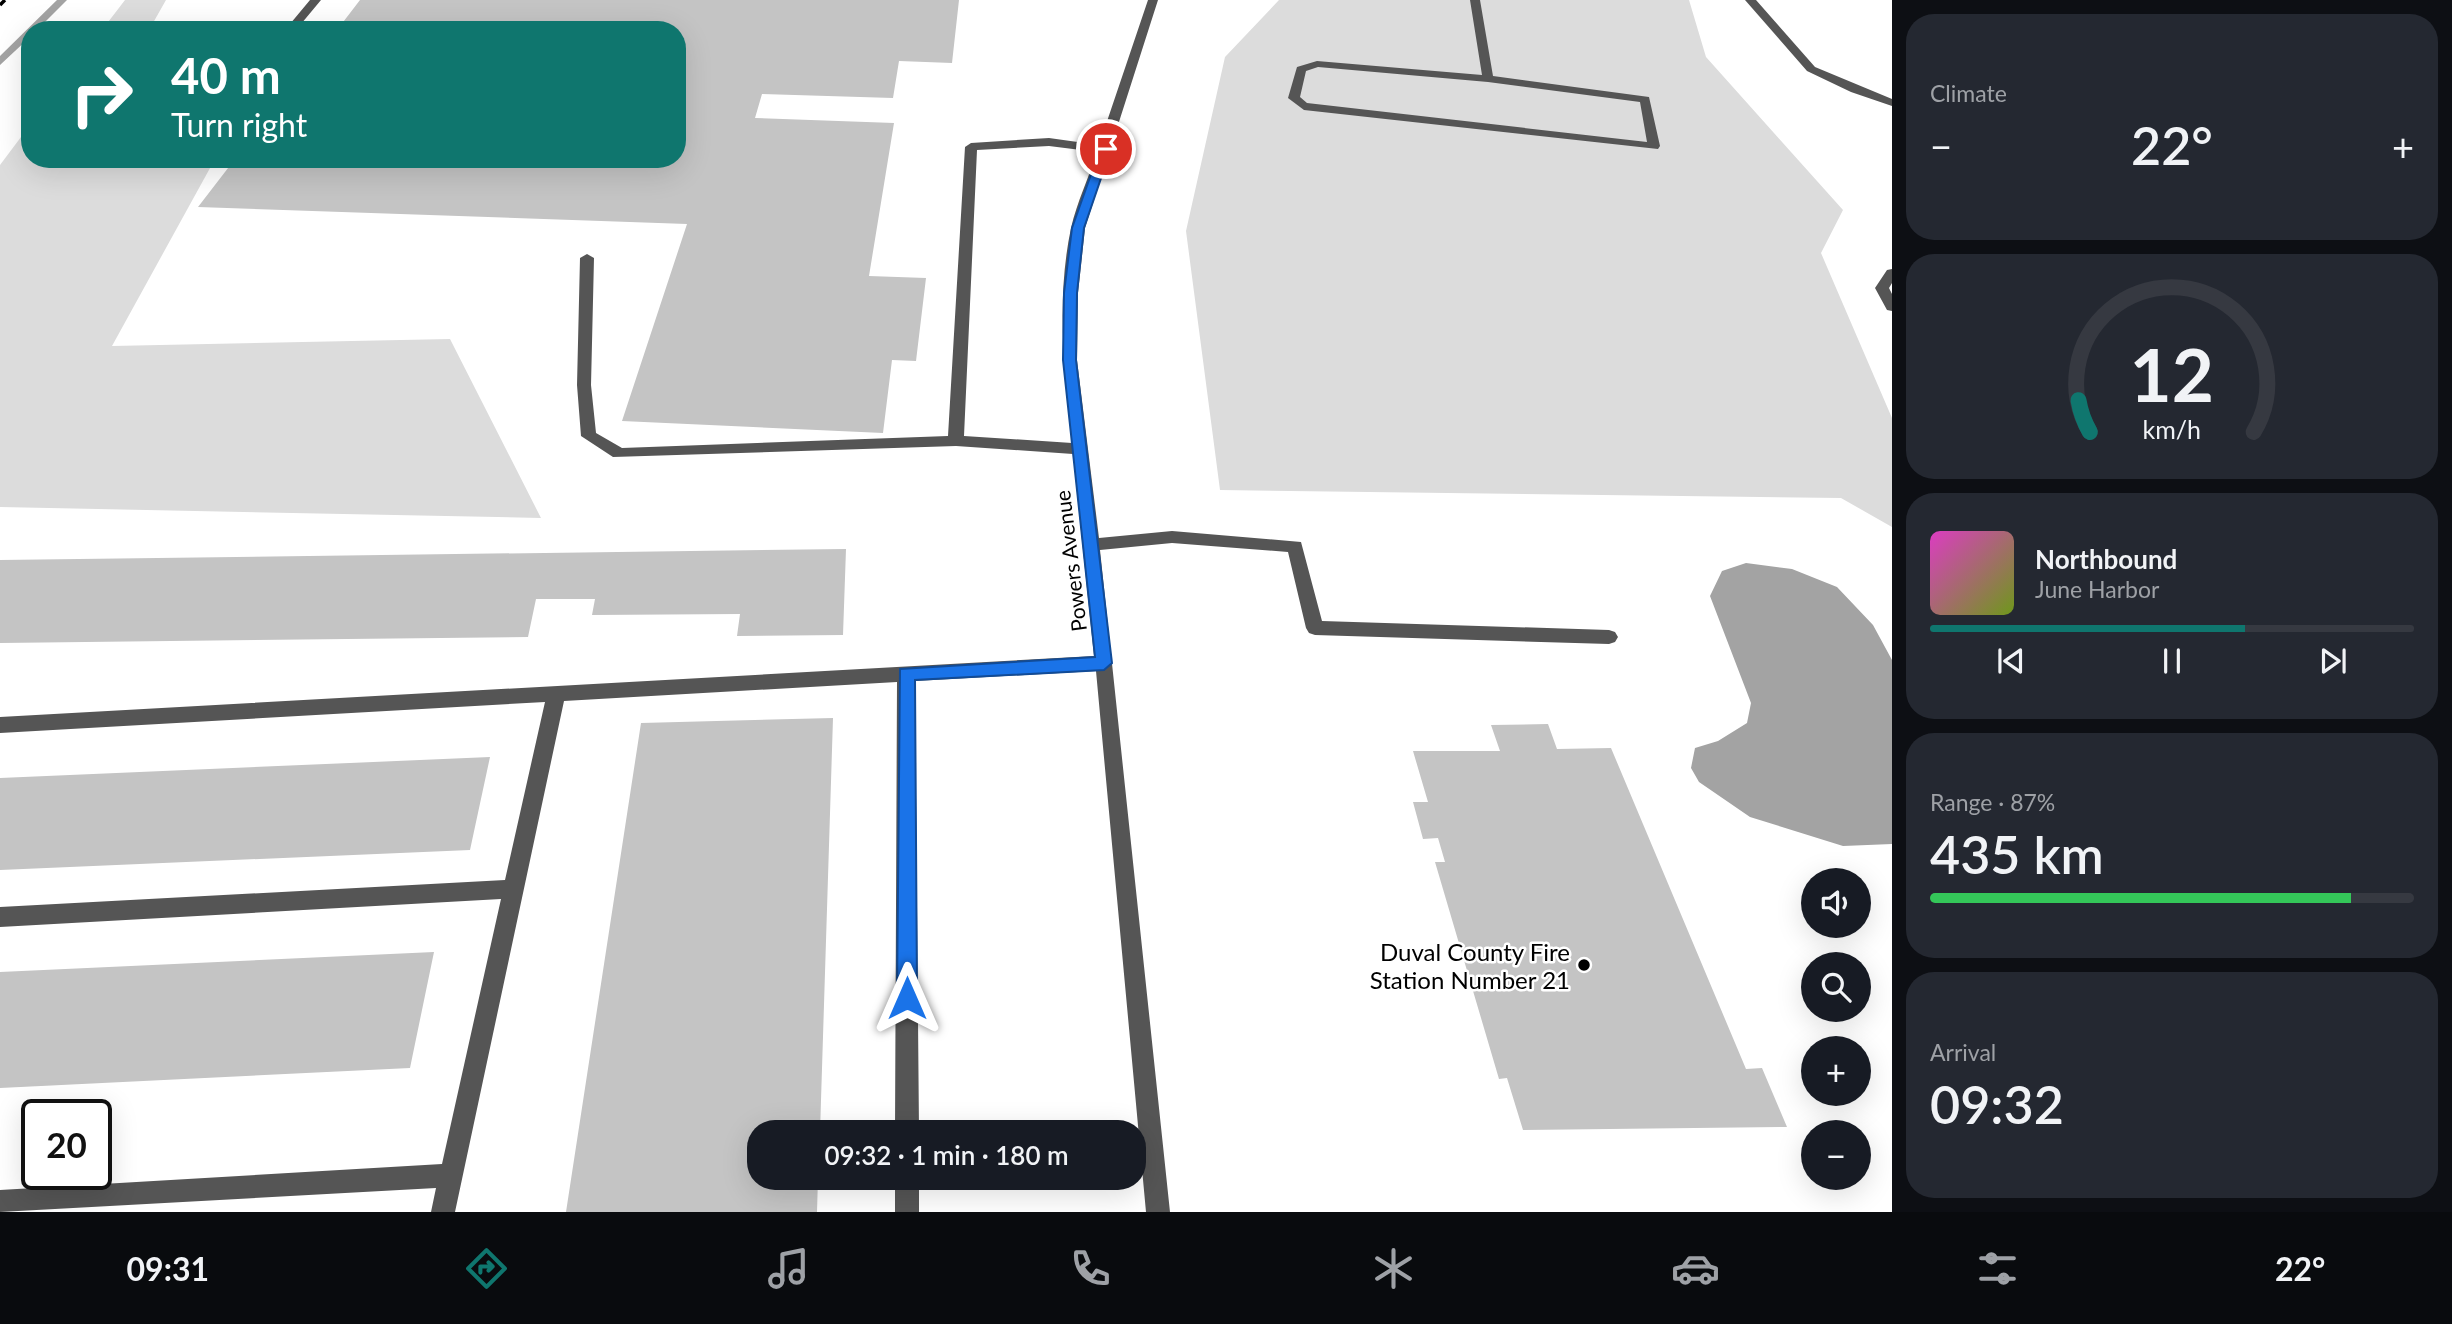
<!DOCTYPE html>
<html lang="en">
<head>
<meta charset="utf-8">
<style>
	:root { --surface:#171b24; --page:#242831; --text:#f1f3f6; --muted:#9ea1a6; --line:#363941; --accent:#0f766e }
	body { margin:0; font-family:Lato,sans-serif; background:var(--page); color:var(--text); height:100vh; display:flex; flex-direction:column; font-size:26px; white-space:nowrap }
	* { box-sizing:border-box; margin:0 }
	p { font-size:23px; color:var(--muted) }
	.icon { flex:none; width:38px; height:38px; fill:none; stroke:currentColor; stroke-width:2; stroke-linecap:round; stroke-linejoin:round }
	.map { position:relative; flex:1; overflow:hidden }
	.side { display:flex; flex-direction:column; gap:14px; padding:14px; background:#0d0f14; width:560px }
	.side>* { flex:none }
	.top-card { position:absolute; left:21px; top:21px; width:665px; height:147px; border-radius:28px; box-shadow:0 7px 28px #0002; background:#0f766e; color:#fff; overflow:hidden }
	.tools { position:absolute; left:1801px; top:868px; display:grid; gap:14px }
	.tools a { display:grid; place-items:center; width:70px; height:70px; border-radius:50%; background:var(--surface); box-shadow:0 7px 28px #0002; font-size:35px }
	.speed { position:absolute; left:21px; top:1099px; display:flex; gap:14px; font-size:35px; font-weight:700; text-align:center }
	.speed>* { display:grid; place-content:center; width:91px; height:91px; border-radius:50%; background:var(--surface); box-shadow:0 7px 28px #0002; line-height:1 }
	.speed .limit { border:4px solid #111; border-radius:10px; background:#fff; color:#111 }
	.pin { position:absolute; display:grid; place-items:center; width:60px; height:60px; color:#fff; margin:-30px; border:4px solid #fff; border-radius:50%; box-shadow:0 2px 7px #0007 }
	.me { position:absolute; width:77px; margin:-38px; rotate:0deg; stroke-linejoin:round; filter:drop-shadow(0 0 5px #0008) }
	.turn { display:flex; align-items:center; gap:24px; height:147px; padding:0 35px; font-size:32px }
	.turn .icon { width:91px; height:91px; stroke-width:2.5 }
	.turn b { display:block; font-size:49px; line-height:60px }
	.big { font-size:52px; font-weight:600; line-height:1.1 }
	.side .tile { flex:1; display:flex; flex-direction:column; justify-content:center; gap:10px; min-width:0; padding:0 24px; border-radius:28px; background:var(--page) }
	.side .dial { align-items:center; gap:0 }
	.dial svg { height:182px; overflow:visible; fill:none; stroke:var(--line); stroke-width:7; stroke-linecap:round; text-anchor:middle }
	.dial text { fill:var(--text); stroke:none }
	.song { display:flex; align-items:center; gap:21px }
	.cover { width:84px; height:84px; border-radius:10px; background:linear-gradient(135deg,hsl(310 70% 55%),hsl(80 70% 35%)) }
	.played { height:7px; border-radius:4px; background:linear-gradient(90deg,var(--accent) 65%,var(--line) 65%) }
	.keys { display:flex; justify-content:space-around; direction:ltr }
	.heat { display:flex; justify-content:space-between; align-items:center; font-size:38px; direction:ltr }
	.charge { height:10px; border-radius:5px; background:linear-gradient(90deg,#34c759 87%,var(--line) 0) }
	.trip { position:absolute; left:747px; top:1120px; width:399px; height:70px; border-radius:28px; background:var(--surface); box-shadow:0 7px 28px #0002; font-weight:600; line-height:70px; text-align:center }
	.tabs { display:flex; height:112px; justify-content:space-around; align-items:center; background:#090b0e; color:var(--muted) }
	.tabs .icon { width:49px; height:49px }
	.tabs .active { color:var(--accent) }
	.tabs b { font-size:32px; color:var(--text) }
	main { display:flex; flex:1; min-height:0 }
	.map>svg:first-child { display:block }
</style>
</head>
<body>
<main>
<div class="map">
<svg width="1892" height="1212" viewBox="0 0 1892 1212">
	<rect width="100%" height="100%" fill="#fff"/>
	<path fill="#dcdcdc" d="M125 0H166L149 30H102Z
		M1279 0H1689L1706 57 1843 210 1821 253 1892 418V527L1841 498 1220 490 1186 231 1225 57Z
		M30 125V159H215L112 346 450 339 541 518 0 507V165Z"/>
	<path fill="#a3a3a3" d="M1746 563 1792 569 1837 587 1873 625 1892 660V844L1843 846 1750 817 1699 782 1691 768 1695 748 1718 741 1747 723 1751 703 1710 596 1722 571Z"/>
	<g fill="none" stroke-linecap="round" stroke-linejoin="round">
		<path fill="#a3a3a3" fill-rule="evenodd" d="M57 0H67L37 30H30V37L0 65V56Z"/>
	</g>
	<path fill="#c4c4c4" d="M360 0H959L952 63 899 61 893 98 762 94 755 118 894 123 869 276 926 278 916 361 892 360 883 433 622 421 687 224 198 207 235 159H677V30H337Z
		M846 549 843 635 737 636 740 614 592 615 595 599H536L528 637 0 643V560Z
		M833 718 820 1132H760V1178H818L817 1212H566L641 723Z
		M1548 724 1557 749 1611 748 1746 1069 1762 1068 1787 1127 1523 1130 1507 1078 1499 1079 1435 862H1445L1438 838 1423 839 1413 802H1428L1413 751H1500L1491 725Z
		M490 757 470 850 0 870V778Z
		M434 952 410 1068 0 1088V972Z"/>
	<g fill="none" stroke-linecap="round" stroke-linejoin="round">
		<path fill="#555" fill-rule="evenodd" d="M310 0H321L296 30H285Z
			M1148 0H1158L1085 228 1078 293 1077 360 1099 538 1172 531 1301 542 1322 621 1609 630 1615 632 1618 637 1615 642 1609 644 1315 635 1309 633 1306 628 1288 552 1172 543 1100 550 1170 1212H1146L1096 671 915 681 919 1132H895L897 682 564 701 455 1212H431L436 1188 0 1212V1190L442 1164 501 899 0 927V907L505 880 545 702 0 733V717L1094 656 1073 454 956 446 613 457 581 436 577 385 580 258 587 254 594 258 591 385 596 433 622 448 948 436 965 147 971 143 1049 138 1099 145ZM1049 146 1097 152C1089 177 1077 202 1071 228 1056 299 1064 372 1072 443L964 436 977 150Z
			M1470 0H1480L1493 76 1649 97 1660 146 1658 149 1304 110 1288 98 1297 67 1317 61 1482 75ZM1318 67 1488 82 1640 102 1647 142 1307 103 1300 97 1306 71Z
			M1745 0H1756L1815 67 1892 99V106L1851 92 1807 71Z
			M1892 269V283L1889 288 1892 294V311L1887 310 1875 288 1887 270Z
			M895 1178H919V1212H895Z"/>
		<path stroke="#000" stroke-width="3.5" stroke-dasharray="7 2.5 1 2.5" stroke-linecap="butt" d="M0 5 5 0"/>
	</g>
	<path fill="#1a73e8" stroke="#114b97" stroke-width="2" d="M1106 145 1111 149 1084 228 1077 293 1076 360 1112 663 1104 670 915 680 917 998 914 1004 907 1007 900 1004 897 998 900 669 1095 657 1063 360 1064 293 1072 228 1100 149Z"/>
	<circle fill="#000" stroke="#fff" stroke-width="2.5" cx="1584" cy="965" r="7"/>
	<g text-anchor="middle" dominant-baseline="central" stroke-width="5" stroke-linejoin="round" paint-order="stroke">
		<g font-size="21" fill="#000" stroke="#fff">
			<text transform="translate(1070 561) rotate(-97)">Powers Avenue</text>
		</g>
		<g font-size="24" fill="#000" stroke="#fff" text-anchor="end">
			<text x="1570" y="951">Duval County Fire<tspan x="1570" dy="28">Station Number 21</tspan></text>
		</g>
	</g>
</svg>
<div class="tools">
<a><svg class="icon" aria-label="sound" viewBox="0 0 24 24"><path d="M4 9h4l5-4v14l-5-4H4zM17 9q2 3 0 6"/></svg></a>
<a><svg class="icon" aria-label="search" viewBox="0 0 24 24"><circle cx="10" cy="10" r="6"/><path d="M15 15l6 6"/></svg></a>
<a>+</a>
<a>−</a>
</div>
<div class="speed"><div class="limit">20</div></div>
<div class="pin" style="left:1106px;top:149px;background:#d93025"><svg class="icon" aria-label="arrive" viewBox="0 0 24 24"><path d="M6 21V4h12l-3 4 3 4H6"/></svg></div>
<svg class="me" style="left:907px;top:998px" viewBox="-20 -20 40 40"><path d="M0-17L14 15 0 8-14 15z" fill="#1a73e8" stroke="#fff" stroke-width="4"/></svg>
<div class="trip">09:32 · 1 min · 180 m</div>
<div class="top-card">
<div class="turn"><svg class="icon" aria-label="right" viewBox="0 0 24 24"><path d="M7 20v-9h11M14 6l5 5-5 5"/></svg><div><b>40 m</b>Turn right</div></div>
</div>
</div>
<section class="side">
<div class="tile"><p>Climate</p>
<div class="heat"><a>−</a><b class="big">22°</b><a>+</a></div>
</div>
<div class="tile dial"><svg viewBox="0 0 100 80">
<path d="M14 69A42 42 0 1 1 86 69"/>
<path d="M14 69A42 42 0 0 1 9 55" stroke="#0f766e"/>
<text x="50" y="56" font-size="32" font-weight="700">12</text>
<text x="50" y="72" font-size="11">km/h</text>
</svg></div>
<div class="tile">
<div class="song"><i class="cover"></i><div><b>Northbound</b><p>June Harbor</p></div></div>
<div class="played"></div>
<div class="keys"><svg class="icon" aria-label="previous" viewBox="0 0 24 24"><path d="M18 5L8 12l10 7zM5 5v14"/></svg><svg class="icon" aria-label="pause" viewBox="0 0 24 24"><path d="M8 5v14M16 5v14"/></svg><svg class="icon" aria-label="next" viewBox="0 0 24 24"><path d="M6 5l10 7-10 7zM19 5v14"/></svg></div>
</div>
<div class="tile"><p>Range · 87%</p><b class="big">435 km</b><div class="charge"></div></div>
<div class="tile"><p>Arrival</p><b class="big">09:32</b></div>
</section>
</main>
<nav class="tabs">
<b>09:31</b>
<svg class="icon active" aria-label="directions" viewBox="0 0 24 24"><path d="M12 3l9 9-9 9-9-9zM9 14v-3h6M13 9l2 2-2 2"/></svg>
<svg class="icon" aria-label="music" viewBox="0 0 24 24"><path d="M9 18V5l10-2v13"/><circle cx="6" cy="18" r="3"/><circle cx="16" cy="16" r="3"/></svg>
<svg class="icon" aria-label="phone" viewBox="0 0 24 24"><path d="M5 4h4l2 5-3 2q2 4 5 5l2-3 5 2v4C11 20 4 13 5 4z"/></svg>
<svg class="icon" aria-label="climate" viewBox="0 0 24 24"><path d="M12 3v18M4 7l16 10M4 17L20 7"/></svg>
<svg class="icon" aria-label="car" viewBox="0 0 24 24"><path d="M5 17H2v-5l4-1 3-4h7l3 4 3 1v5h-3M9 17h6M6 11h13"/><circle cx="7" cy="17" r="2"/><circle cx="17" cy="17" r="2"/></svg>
<svg class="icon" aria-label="filters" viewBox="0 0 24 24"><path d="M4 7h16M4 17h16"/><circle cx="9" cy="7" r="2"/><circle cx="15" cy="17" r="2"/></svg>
<b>22°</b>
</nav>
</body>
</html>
